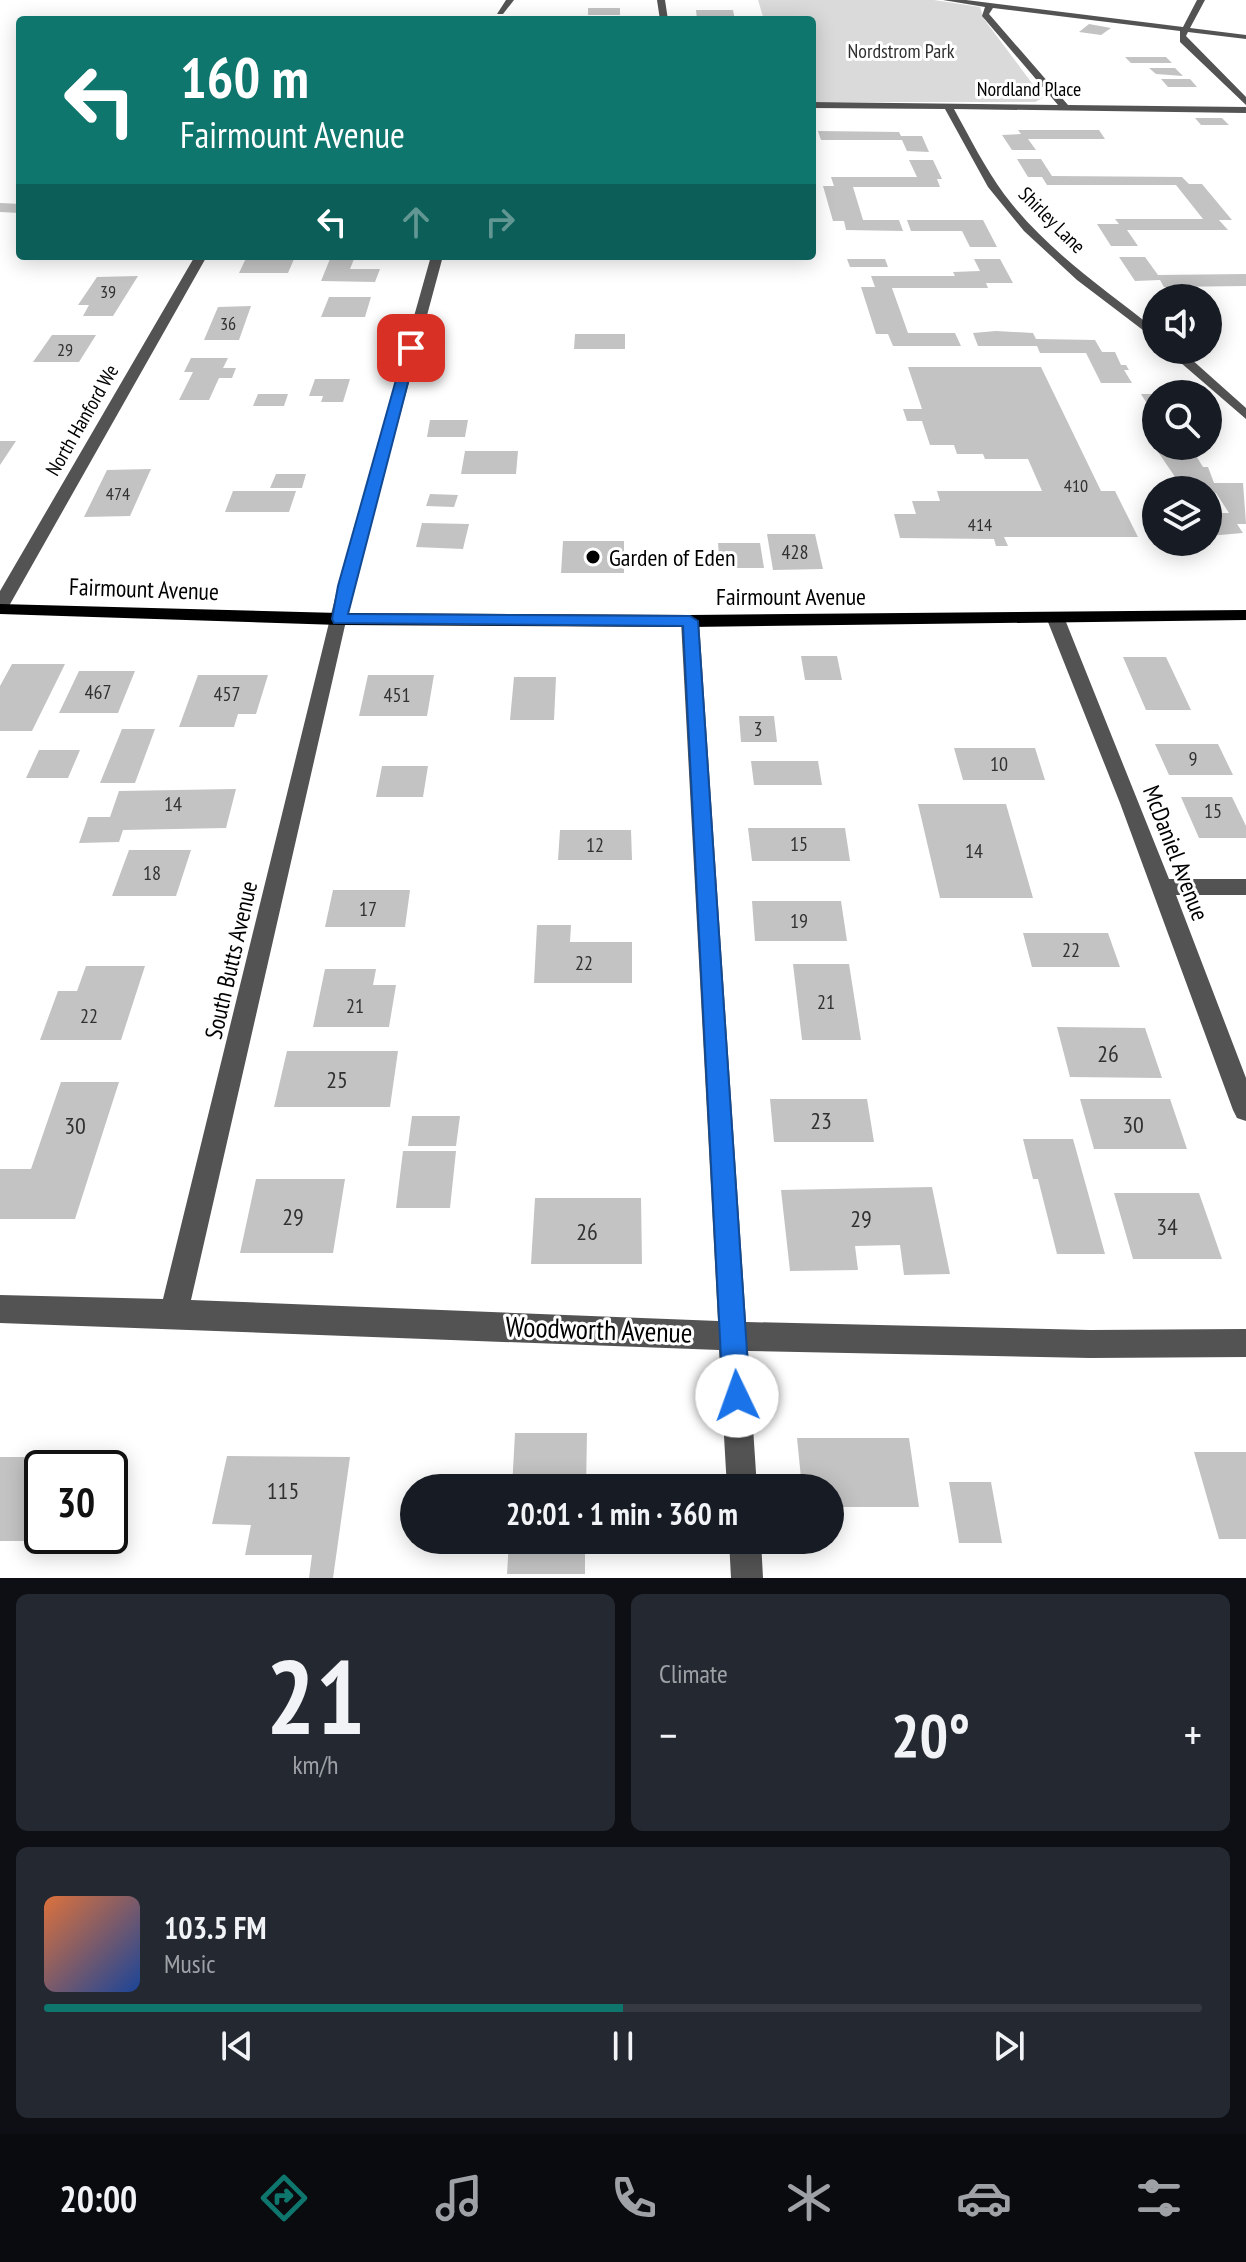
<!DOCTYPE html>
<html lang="en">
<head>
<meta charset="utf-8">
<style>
	:root { --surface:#171b24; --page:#242831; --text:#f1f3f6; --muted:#9ea1a6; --line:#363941; --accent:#0f766e }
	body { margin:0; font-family:"PT Sans Narrow",sans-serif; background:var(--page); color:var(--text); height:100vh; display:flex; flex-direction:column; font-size:30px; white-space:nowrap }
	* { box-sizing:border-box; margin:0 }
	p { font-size:26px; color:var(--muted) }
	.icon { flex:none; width:44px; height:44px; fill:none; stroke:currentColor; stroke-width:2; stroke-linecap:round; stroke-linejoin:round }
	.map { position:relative; height:1578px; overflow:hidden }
	.drawer { display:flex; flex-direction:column; gap:16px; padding:16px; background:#0d0f14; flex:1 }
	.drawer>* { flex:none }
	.guide { position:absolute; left:16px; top:16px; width:800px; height:244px; border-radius:8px; box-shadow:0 4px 20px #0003; background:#0f766e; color:#fff; overflow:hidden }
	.controls { position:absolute; left:1142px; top:284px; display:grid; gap:16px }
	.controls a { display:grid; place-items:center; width:80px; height:80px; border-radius:50%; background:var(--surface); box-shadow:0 4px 20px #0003; font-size:40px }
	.speed { position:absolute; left:24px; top:1450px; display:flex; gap:16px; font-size:40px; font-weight:700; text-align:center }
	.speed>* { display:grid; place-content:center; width:104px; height:104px; border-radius:50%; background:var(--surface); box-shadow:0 4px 20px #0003; line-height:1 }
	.speed .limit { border:4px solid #111; border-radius:12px; background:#fff; color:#111 }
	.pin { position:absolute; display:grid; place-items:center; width:68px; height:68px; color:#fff; margin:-34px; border-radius:16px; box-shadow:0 4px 12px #0006 }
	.me { position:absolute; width:88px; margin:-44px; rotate:357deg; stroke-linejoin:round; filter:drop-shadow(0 0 6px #0008) }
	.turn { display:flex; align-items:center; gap:28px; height:168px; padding:0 32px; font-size:36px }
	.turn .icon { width:104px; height:104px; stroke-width:2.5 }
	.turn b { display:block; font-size:56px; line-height:68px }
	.lanes { display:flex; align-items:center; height:76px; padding:0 32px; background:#0003; justify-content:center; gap:40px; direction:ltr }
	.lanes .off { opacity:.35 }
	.big { font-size:60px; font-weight:700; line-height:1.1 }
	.drawer .card { flex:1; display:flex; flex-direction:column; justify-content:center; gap:12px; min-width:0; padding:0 28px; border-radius:12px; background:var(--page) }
	.drawer .dial { align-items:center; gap:0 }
	.dial b { font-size:104px; line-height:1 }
	.song { display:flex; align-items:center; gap:24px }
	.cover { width:96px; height:96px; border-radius:12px; background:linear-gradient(135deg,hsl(20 70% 55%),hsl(220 70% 35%)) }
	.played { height:8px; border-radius:4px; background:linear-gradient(90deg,var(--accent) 50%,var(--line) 50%) }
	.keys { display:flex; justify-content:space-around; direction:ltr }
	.heat { display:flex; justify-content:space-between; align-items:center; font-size:44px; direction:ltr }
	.drawer .tiles { flex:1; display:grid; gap:16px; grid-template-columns:1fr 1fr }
	.card:last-child { grid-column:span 2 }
	.trip { position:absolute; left:400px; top:1474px; width:444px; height:80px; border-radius:40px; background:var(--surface); box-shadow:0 4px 20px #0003; font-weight:700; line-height:80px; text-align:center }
	.tab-bar { display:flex; height:128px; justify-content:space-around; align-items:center; background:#090b0e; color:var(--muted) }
	.tab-bar .icon { width:56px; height:56px }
	.tab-bar .active { color:var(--accent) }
	.tab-bar b { font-size:36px; color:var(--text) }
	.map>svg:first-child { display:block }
</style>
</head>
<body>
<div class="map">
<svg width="1246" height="1578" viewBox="0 0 1246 1578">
	<rect width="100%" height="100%" fill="#fff"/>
	<path fill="#dadada" d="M758 0H934L980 7 984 19 1043 98 1035 102H812V20H764Z"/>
	<path fill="#c3c3c3" d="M588 8H620V15H588Z
		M696 10H733L735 20H697Z
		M1089 24 1111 28 1101 35 1079 32Z
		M1125 57H1166L1172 63H1131Z
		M1149 68H1175L1183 76 1156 74Z
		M1161 79H1190L1197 87H1168Z
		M1195 118H1222L1229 125H1201Z
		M1018 130H1099L1105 139H1028L1036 150H1012L1002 135 1021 134Z
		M818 131 899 132 901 136H922L929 152 907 151 902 140H821Z
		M1017 159H1041L1052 176 1182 177 1189 184H1202L1232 220H1219L1228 230H1127L1138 246H1111L1097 224H1119L1115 219H1203L1176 185H1047L1042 177H1028Z
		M909 160H933L942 179H937L940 187H853L863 220H899L903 231 846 230 844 221H833L823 186H834L831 177H917Z
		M0 203 20 204V213L0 212Z
		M907 220H983L997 247H970L962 231H911Z
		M247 256H285L284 259H294L288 273H239Z
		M1119 257H1145L1158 275 1246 274V286L1164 287 1160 280 1135 281Z
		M330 259H354L350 269H380L375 282 321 281Z
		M847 259H885L888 267H850Z
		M974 259H1000L1013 283H986L988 288H892L908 333H955L961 346H893L888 334H876L861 287H875L871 276H955L953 272 980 271Z
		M138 276 113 316H83L89 305H78L97 277Z
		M329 297H371L365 317H321Z
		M251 306 239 340H204L218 307Z
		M996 331 1033 333 1036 339 1095 340 1102 352H1115L1121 365H1126L1129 370H1124L1132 383H1101L1086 353H1040L1037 346H978L973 333Z
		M575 334H625V349H574Z
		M52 335H96L79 362H33Z
		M191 358H228L223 368H236L232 378H219L209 400H179L193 372H184Z
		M908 367H1041L1101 491H1115L1138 537H1004L1008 546H996L994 539 900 538 894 514H916L912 501H940L937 491H1042L1028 459H985L983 454H957L954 445H930L922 421H907L903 409H922Z
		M315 379H350L343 402H321L323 396H309Z
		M258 394H288L284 406H253Z
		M1141 394H1156V418Z
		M430 420H468L465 437H427Z
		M0 441H16L0 465Z
		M1154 446H1196L1199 451H1193L1203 467H1208L1214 483H1243L1246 524H1237L1243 533 1208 536V513H1229L1216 493 1184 490Z
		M465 451H518L516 474H461Z
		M151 469 130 516 84 517 107 470Z
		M276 474H306L302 488H270Z
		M233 491H296L289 512H225Z
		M430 494 458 495 454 507 426 506Z
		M422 523 469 524 463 549 416 547Z
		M767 534H815L823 569 773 570Z
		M563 541H624V573H561Z
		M718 543H760L764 568H720Z
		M801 656H837L842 680H805Z
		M1123 657H1166L1191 710H1146Z
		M12 664H65L32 731H0V686Z
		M79 671H135L118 713H59Z
		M198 675H268L256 714H238L234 727H179Z
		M368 675H434L427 716H359Z
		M514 677H556L554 720H510Z
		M739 716H774L777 742H741Z
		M122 729H155L135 783H100Z
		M1155 744H1218L1233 775H1169Z
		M954 748H1035L1045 780H963Z
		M39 750H80L68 778H26Z
		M751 761H818L822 785H754Z
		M382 766H428L423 797H376Z
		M236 789 226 828 123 830 119 842 79 843 88 817H110L119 791Z
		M1181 797H1232L1246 826V838H1199Z
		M918 804H1006L1033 898H940Z
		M748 828H845L850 861H752Z
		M560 830H631L632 860H558Z
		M129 850H191L176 896H112Z
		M333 890H410L405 927H325Z
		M752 901H841L847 941H755Z
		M537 925H571L570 942H632V983H534Z
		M1023 933H1108L1120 967H1032Z
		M793 964H849L861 1040H802Z
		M86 966H145L121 1040H40L58 991H77Z
		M325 969H376L373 985H396L389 1027H313Z
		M1057 1027 1145 1028 1162 1078 1070 1077Z
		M287 1051H398L390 1107H274Z
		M61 1082H119L75 1219H0V1169H31Z
		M770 1099H867L874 1142H774Z
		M1080 1099H1170L1187 1149H1094Z
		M412 1116H460L456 1146H408Z
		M1023 1139H1073L1105 1254H1057L1038 1179H1033Z
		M403 1151H456L450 1208H396Z
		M256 1179H345L333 1253H240Z
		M932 1187 950 1274 904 1275 900 1245 855 1246 858 1270 790 1271 781 1190Z
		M1114 1193H1199L1222 1259H1133Z
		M535 1198H641L642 1264H531Z
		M515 1433H587L586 1488H512Z
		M797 1438H909L919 1507H830V1488H802Z
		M1194 1452H1246V1539H1219Z
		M227 1456 350 1457 333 1578H309L312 1555H245L251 1525 212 1524Z
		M0 1457H52L49 1468H42V1491L27 1541H0Z
		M949 1482H991L1002 1543H959Z
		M509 1540H585V1574H507Z"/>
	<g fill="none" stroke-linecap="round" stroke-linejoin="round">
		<path fill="#535353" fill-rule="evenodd" d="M506 0H514L503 14H497Z
			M657 0H665L668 20H660Z
			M943 0H966L1183 27 1197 0H1205L1190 28 1246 35V39L1188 32 1186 36 1246 97V105L1180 42V31L993 8 989 14 1068 105 1246 107V113L954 109C970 138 985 168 1004 194 1045 249 1103 288 1156 330V340L1077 280 1024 231 988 187 945 109 812 108V102L1058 105 982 16 985 7Z
			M195 256H207L9 606 0 611V591Z
			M431 256H443L354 586 191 1300 718 1321 681 621 690 615 699 621 746 1322 1090 1330 1246 1329V1357L1090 1358 748 1351 757 1488H727L719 1350 0 1323V1295L163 1299 338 586Z
			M1166 350H1181L1246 408V419Z
			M1055 612 1064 617 1169 879H1246V895H1176L1246 1078V1121L1237 1118 1233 1110 1120 803 1046 617Z
			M729 1540H761L763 1578H731Z"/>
		<path fill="#000" fill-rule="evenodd" d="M0 604 339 613 690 615 1246 610V620L690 627 339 625 0 614Z"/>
	</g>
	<path fill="#1a73e8" stroke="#114b97" stroke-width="2" d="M411 345 417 348 348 614 690 616 698 621 750 1396 746 1405 737 1409 727 1405 723 1396 683 626 334 623 332 619 338 586 405 348Z"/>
	<circle fill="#000" stroke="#fff" stroke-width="3" cx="593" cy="557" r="8"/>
	<g text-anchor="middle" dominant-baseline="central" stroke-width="6" stroke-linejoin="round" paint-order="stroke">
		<g font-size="18" fill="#313131">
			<text x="108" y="291">39</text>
			<text x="228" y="323">36</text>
			<text x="65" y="349">29</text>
			<text x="1076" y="485">410</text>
			<text x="118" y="493">474</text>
			<text x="980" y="524">414</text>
		</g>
		<g font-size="20" fill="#313131" stroke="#fff">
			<text x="901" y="51">Nordstrom Park</text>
		</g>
		<g font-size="20" fill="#000" stroke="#fff">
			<text x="1029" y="89">Nordland Place</text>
			<text transform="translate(1052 220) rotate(45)">Shirley Lane</text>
			<text transform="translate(82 420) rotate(-60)">North Hanford We</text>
		</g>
		<g font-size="20" fill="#313131">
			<text x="795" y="552">428</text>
			<text x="98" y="692">467</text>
			<text x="227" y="694">457</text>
			<text x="397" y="695">451</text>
			<text x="758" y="729">3</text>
			<text x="1193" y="759">9</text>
			<text x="999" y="764">10</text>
			<text x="173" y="804">14</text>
			<text x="1213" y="811">15</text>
			<text x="799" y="844">15</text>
			<text x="595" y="845">12</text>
			<text x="974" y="851">14</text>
			<text x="152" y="873">18</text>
			<text x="368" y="909">17</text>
			<text x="799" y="921">19</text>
			<text x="1071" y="950">22</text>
			<text x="584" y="963">22</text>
			<text x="826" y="1002">21</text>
			<text x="355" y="1006">21</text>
			<text x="89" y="1016">22</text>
		</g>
		<g font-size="24" fill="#000" stroke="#fff" text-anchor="start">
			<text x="609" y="557">Garden of Eden</text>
		</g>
		<g font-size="24" fill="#000" stroke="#fff">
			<text transform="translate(144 589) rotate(2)">Fairmount Avenue</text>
			<text x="791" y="596">Fairmount Avenue</text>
			<text transform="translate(1176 853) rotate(69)">McDaniel Avenue</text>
			<text transform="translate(231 960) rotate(-77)">South Butts Avenue</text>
		</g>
		<g font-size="24" fill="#313131">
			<text x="1108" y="1053">26</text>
			<text x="337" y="1079">25</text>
			<text x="821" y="1120">23</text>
			<text x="1133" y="1124">30</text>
			<text x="75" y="1125">30</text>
			<text x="293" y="1216">29</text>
			<text x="861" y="1218">29</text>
			<text x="1167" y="1226">34</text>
			<text x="587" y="1231">26</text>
			<text x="283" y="1490">115</text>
		</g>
		<g font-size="28" fill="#000" stroke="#fff">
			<text transform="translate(599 1329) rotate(2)">Woodworth Avenue</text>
		</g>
	</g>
</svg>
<div class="controls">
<a><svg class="icon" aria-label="sound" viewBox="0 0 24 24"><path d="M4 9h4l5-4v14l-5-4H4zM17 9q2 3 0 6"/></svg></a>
<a><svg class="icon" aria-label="search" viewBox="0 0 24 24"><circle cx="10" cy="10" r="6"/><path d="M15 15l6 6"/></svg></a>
<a><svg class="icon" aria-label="layers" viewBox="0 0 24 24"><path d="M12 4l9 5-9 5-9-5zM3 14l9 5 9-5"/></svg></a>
</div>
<div class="speed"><div class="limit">30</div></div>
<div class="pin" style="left:411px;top:348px;background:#d93025"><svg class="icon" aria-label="arrive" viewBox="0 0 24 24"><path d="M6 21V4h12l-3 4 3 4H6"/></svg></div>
<svg class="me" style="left:737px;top:1396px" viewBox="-20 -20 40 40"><circle r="19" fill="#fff"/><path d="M0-13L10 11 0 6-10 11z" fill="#1a73e8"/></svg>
<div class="trip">20:01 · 1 min · 360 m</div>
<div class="guide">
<div class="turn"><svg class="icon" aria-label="left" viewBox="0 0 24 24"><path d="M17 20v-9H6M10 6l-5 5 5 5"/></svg><div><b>160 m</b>Fairmount Avenue</div></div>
<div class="lanes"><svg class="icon" aria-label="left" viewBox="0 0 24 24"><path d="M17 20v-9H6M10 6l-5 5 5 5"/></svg><svg class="icon off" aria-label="ahead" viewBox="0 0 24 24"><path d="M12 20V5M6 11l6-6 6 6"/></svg><svg class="icon off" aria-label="right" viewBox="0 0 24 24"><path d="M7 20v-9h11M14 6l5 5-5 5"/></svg></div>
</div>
</div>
<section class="drawer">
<div class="tiles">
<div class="card dial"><b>21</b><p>km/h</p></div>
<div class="card"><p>Climate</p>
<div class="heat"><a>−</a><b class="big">20°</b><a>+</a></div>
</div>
<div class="card">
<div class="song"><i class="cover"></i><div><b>103.5 FM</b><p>Music</p></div></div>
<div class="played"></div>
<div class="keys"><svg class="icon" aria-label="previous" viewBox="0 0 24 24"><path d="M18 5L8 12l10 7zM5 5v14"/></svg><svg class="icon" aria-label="pause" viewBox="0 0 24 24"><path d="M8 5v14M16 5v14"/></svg><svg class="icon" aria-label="next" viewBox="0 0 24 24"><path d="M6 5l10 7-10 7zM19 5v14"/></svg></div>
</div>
</div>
</section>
<nav class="tab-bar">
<b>20:00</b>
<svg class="icon active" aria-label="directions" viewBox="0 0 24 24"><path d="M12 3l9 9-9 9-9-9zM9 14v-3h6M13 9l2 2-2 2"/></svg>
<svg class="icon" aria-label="music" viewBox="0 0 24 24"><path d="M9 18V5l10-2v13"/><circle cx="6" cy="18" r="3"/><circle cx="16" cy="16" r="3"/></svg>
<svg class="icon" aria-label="phone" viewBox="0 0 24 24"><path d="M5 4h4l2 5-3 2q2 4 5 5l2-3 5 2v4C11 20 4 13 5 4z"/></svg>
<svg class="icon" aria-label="climate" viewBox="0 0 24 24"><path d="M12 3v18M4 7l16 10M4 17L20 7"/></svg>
<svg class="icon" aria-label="car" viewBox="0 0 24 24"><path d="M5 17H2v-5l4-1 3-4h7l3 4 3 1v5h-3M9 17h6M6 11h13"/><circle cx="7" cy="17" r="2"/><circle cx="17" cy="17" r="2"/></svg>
<svg class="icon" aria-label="filters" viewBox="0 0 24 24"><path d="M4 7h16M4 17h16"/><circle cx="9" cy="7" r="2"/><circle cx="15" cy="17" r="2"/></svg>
</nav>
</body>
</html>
